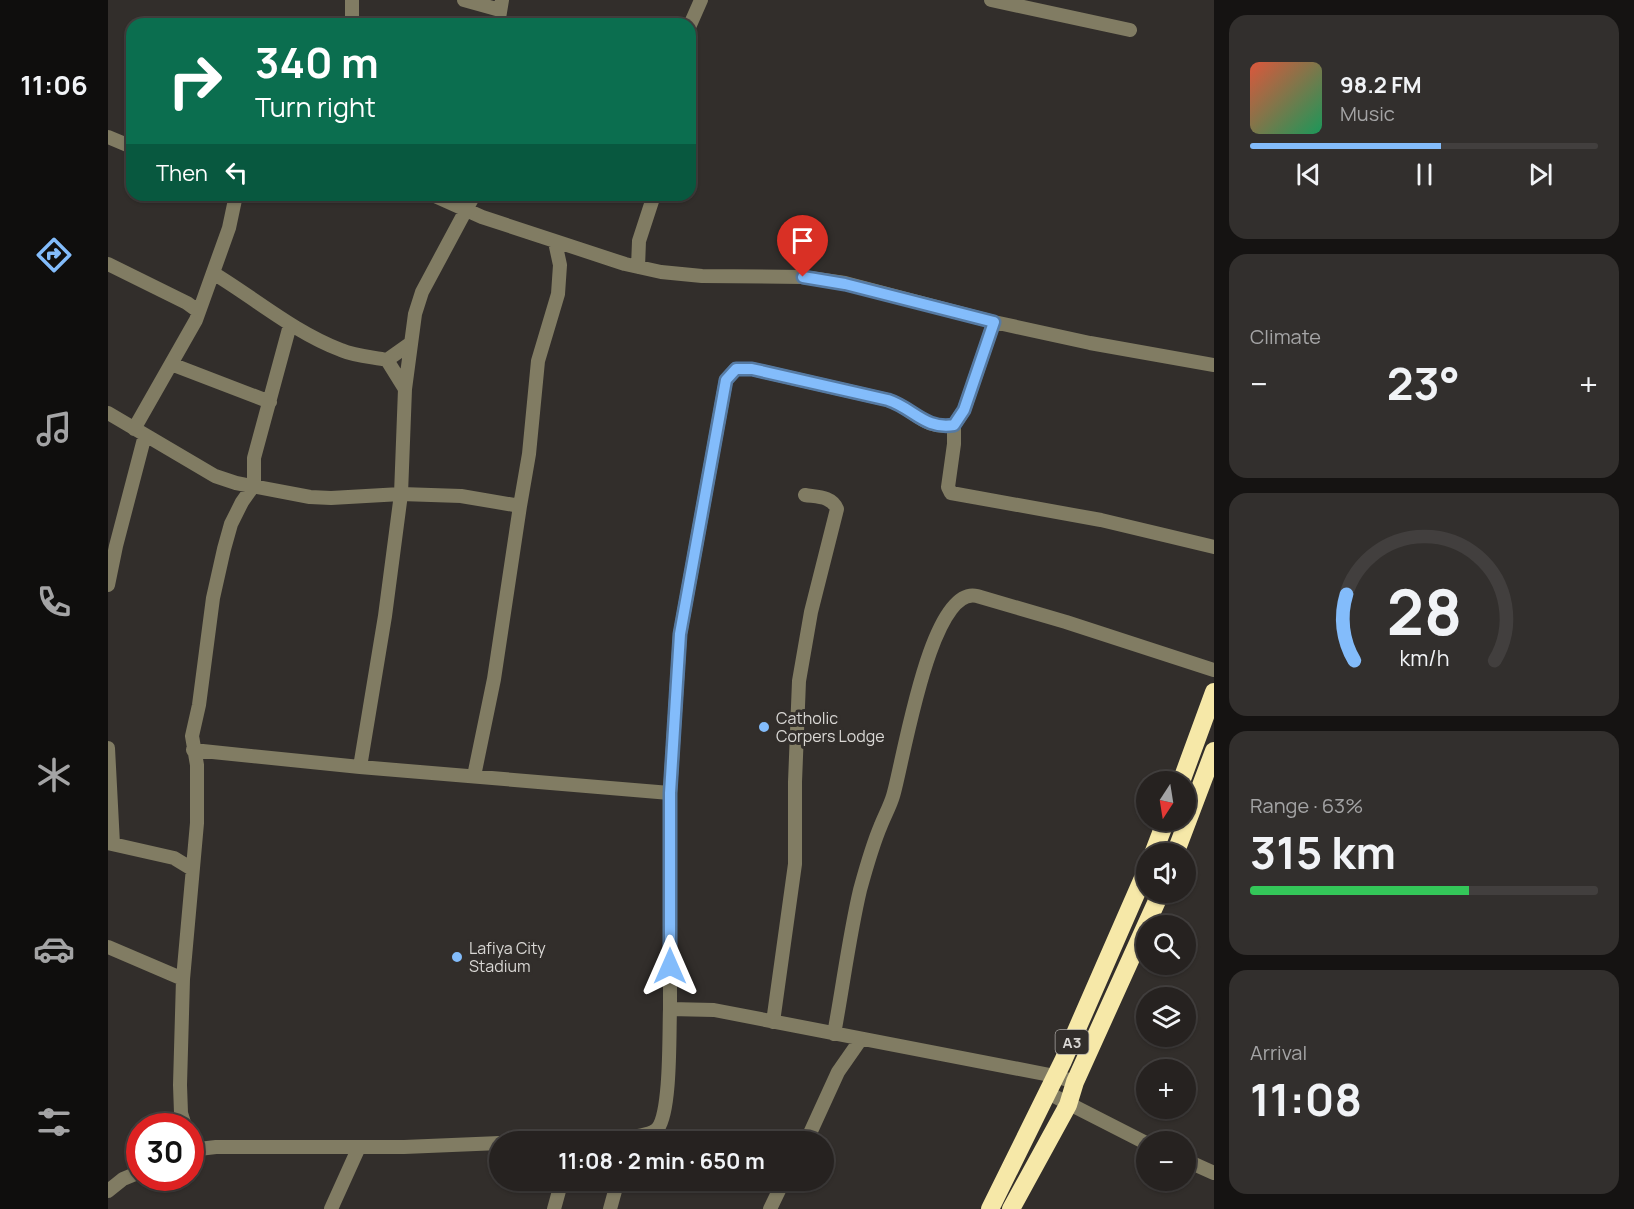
<!DOCTYPE html>
<html lang="en">
<head>
<meta charset="utf-8">
<style>
	:root { --surface:#262220; --page:#322f2d; --text:#f1f3f6; --muted:#a4a4a5; --line:#423f3e; --accent:#83bcfb }
	body { margin:0; font-family:Manrope,sans-serif; background:var(--page); color:var(--text); height:100vh; display:flex; flex-direction:column; font-size:22px; white-space:nowrap }
	* { box-sizing:border-box; margin:0 }
	p { font-size:20px; color:var(--muted) }
	.icon { flex:none; width:33px; height:33px; fill:none; stroke:currentColor; stroke-width:2; stroke-linecap:round; stroke-linejoin:round }
	.map { position:relative; flex:1; overflow:hidden }
	.side { display:flex; flex-direction:column; gap:15px; padding:15px; background:#151312; width:420px }
	.side>* { flex:none }
	.hud { position:absolute; left:18px; top:18px; width:570px; height:183px; border-radius:18px; box-shadow:0 2px 4px #0004,0 0 0 2px var(--line); background:#0b6e4f; color:#fff; overflow:hidden }
	.needle { width:39px; rotate:192deg }
	.buttons { position:absolute; left:1028px; top:771px; display:grid; gap:12px }
	.buttons a { display:grid; place-items:center; width:60px; height:60px; border-radius:50%; background:var(--surface); box-shadow:0 2px 4px #0004,0 0 0 2px var(--line); font-size:30px }
	.speed { position:absolute; left:18px; top:1113px; display:flex; gap:12px; font-size:30px; font-weight:700; text-align:center }
	.speed>* { display:grid; place-content:center; width:78px; height:78px; border-radius:50%; background:var(--surface); box-shadow:0 2px 4px #0004,0 0 0 2px var(--line); line-height:1 }
	.speed .limit { border:9px solid #d22; background:#fff; color:#111 }
	.pin { position:absolute; display:grid; place-items:center; width:51px; height:51px; color:#fff; margin:-62px -26px; border-radius:50% 50% 50% 0; rotate:-45deg; box-shadow:0 0 6px #0007 }
	.pin .icon { rotate:45deg }
	.me { position:absolute; width:66px; margin:-33px; rotate:0deg; stroke-linejoin:round; filter:drop-shadow(0 0 4px #0008) }
	.turn { display:flex; align-items:center; gap:21px; height:126px; padding:0 30px; font-size:27px }
	.turn .icon { width:78px; height:78px; stroke-width:2.5 }
	.turn b { display:block; font-size:42px; line-height:51px }
	.then { display:flex; align-items:center; height:57px; padding:0 30px; background:#0003; gap:12px; font-size:22px }
	.big { font-size:45px; font-weight:700; line-height:1.1 }
	.side .card { flex:1; display:flex; flex-direction:column; justify-content:center; gap:9px; min-width:0; padding:0 21px; border-radius:18px; background:var(--page) }
	.side .dial { align-items:center; gap:0 }
	.dial svg { height:156px; overflow:visible; fill:none; stroke:var(--line); stroke-width:7; stroke-linecap:round; text-anchor:middle }
	.dial text { fill:var(--text); stroke:none }
	.song { display:flex; align-items:center; gap:18px }
	.cover { width:72px; height:72px; border-radius:9px; background:linear-gradient(135deg,hsl(10 70% 55%),hsl(150 70% 35%)) }
	.played { height:6px; border-radius:3px; background:linear-gradient(90deg,var(--accent) 55%,var(--line) 55%) }
	.keys { display:flex; justify-content:space-around; direction:ltr }
	.heat { display:flex; justify-content:space-between; align-items:center; font-size:33px; direction:ltr }
	.charge { height:9px; border-radius:4px; background:linear-gradient(90deg,#34c759 63%,var(--line) 0) }
	.trip { position:absolute; left:381px; top:1131px; width:345px; height:60px; border-radius:30px; background:var(--surface); box-shadow:0 2px 4px #0004,0 0 0 2px var(--line); font-weight:700; line-height:60px; text-align:center }
	main { display:flex; flex:1; min-height:0 }
	.tab-bar { display:flex; flex-direction:column; width:108px; justify-content:space-around; align-items:center; background:#0f0e0d; color:var(--muted) }
	.tab-bar .icon { width:42px; height:42px }
	.tab-bar .selected { color:var(--accent) }
	.tab-bar b { font-size:27px; color:var(--text) }
	.map>svg:first-child { display:block }
</style>
</head>
<body>
<main>
<nav class="tab-bar">
<b>11:06</b>
<svg class="icon selected" aria-label="directions" viewBox="0 0 24 24"><path d="M12 3l9 9-9 9-9-9zM9 14v-3h6M13 9l2 2-2 2"/></svg>
<svg class="icon" aria-label="music" viewBox="0 0 24 24"><path d="M9 18V5l10-2v13"/><circle cx="6" cy="18" r="3"/><circle cx="16" cy="16" r="3"/></svg>
<svg class="icon" aria-label="phone" viewBox="0 0 24 24"><path d="M5 4h4l2 5-3 2q2 4 5 5l2-3 5 2v4C11 20 4 13 5 4z"/></svg>
<svg class="icon" aria-label="climate" viewBox="0 0 24 24"><path d="M12 3v18M4 7l16 10M4 17L20 7"/></svg>
<svg class="icon" aria-label="car" viewBox="0 0 24 24"><path d="M5 17H2v-5l4-1 3-4h7l3 4 3 1v5h-3M9 17h6M6 11h13"/><circle cx="7" cy="17" r="2"/><circle cx="17" cy="17" r="2"/></svg>
<svg class="icon" aria-label="filters" viewBox="0 0 24 24"><path d="M4 7h16M4 17h16"/><circle cx="9" cy="7" r="2"/><circle cx="15" cy="17" r="2"/></svg>
</nav>
<div class="map">
<svg width="1106" height="1209" viewBox="0 0 1106 1209">
	<rect width="100%" height="100%" fill="#322e2b"/>
	<g fill="none" stroke-linecap="round" stroke-linejoin="round">
		<path stroke="#817c63" stroke-width="14" d="M356 0 392 10
			M883 0 1022 30
			M244 24V0
			M390 24 394 0
			M582 25 593 0
			M0 137 24 147
			M325 195 374 217 517 264 553 272 594 276 695 277 737 283 886 322 982 343 1106 365
			M366 195 314 292 307 314 297 389 293 494 353 496 412 506 421 454 430 361 450 294 452 265 447 242
			M0 264 79 303 90 311
			M530 267 531 241 546 195
			M105 273C148 299 186 332 233 350 247 356 264 357 279 360
			M63 364 162 402
			M297 389 279 360 303 343
			M0 413 107 476 128 483 202 497 223 498 293 494 277 616 252 767
			M846 425V444L840 487 843 493 993 520 1106 547
			M26 429 88 320 121 228 128 195
			M0 585 8 546 37 435
			M0 748 5 844
			M85 750 252 767 562 793
			M366 776 386 679 412 506
			M0 843 66 858 84 869
			M0 947 75 979
			M562 1009V793L572 634 618 380 628 369H644L780 400C806 408 815 431 846 425L856 410 886 322
			M665 1022 687 864V782L691 681 703 612 729 509C724 496 709 497 697 495
			M726 1034C735 986 741 937 752 890 758 868 764 846 773 825 777 815 782 806 785 796 795 764 822 584 869 596L958 622 1106 670
			M940 1093 1038 1143
			M77 1126 73 1113 72 1085 75 979 89 823V765L84 736 91 705 105 598 116 549 123 524 134 502 146 485V458L182 325
			M418 1142C441 1140 539 1143 550 1128 563 1110 561 1034 562 1009L606 1010 947 1076 967 1082
			M698 1142 730 1072 753 1039
			M82 1150 108 1147H296L392 1143
			M1077 1160 1106 1173
			M0 1191 15 1179 32 1172
			M223 1209 251 1147
			M446 1209 454 1180
			M502 1209 510 1180
			M662 1209 676 1180"/>
		<path stroke="#f6e8a8" stroke-width="18" d="M1073 782 1106 692
			M1045 854 1058 820
			M1067 854 1106 751
			M882 1209 955 1061 1038 871
			M903 1209 960 1105 967 1082 1053 892"/>
	</g>
	<g fill="none" stroke-linecap="round" stroke-linejoin="round">
		<defs>
			<path id="route" d="M562 966V793L572 634 618 380 628 369H644L780 400C805 408 817 430 846 425L856 410 886 322 737 284 695 277"/>
		</defs>
		<use href="#route" stroke="#557aa3" stroke-width="15"/>
		<use href="#route" stroke="#83bcfb" stroke-width="10"/>
	</g>
	<g fill="#83bcfb" stroke="#322e2b" stroke-width="2">
		<circle cx="656" cy="727" r="6"/>
		<circle cx="349" cy="957" r="6"/>
	</g>
	<g text-anchor="middle" dominant-baseline="central" stroke-width="6" stroke-linejoin="round" paint-order="stroke">
		<rect fill="#322e2b" stroke="#a8a5a2" stroke-width="1.5" x="947.5" y="1030" width="33" height="24" rx="4.5"/>
		<g font-size="15" font-weight="bold" fill="#dad8d5">
			<text x="964" y="1042">A3</text>
		</g>
		<g font-size="16" fill="#dad8d5" stroke="#322e2b" text-anchor="start">
			<text x="668" y="718">Catholic<tspan x="668" dy="18">Corpers Lodge</tspan></text>
			<text x="361" y="948">Lafiya City<tspan x="361" dy="18">Stadium</tspan></text>
		</g>
	</g>
</svg>
<div class="buttons">
<a><svg class="needle" viewBox="-14 -14 28 28"><path d="M0-13l5 13h-10z" fill="#e53935"/><path d="M0 13l5-13h-10z" fill="#a4a4a5"/></svg></a>
<a><svg class="icon" aria-label="sound" viewBox="0 0 24 24"><path d="M4 9h4l5-4v14l-5-4H4zM17 9q2 3 0 6"/></svg></a>
<a><svg class="icon" aria-label="search" viewBox="0 0 24 24"><circle cx="10" cy="10" r="6"/><path d="M15 15l6 6"/></svg></a>
<a><svg class="icon" aria-label="layers" viewBox="0 0 24 24"><path d="M12 4l9 5-9 5-9-5zM3 14l9 5 9-5"/></svg></a>
<a>+</a>
<a>−</a>
</div>
<div class="speed"><div class="limit">30</div></div>
<div class="pin" style="left:695px;top:277px;background:#d93025"><svg class="icon" aria-label="arrive" viewBox="0 0 24 24"><path d="M6 21V4h12l-3 4 3 4H6"/></svg></div>
<svg class="me" style="left:562px;top:966px" viewBox="-20 -20 40 40"><path d="M0-17L14 15 0 8-14 15z" fill="#83bcfb" stroke="#fff" stroke-width="4"/></svg>
<div class="trip">11:08 · 2 min · 650 m</div>
<div class="hud">
<div class="turn"><svg class="icon" aria-label="right" viewBox="0 0 24 24"><path d="M7 20v-9h11M14 6l5 5-5 5"/></svg><div><b>340 m</b>Turn right</div></div>
<div class="then">Then<svg class="icon" aria-label="left" viewBox="0 0 24 24"><path d="M17 20v-9H6M10 6l-5 5 5 5"/></svg></div>
</div>
</div>
<section class="side">
<div class="card">
<div class="song"><i class="cover"></i><div><b>98.2 FM</b><p>Music</p></div></div>
<div class="played"></div>
<div class="keys"><svg class="icon" aria-label="previous" viewBox="0 0 24 24"><path d="M18 5L8 12l10 7zM5 5v14"/></svg><svg class="icon" aria-label="pause" viewBox="0 0 24 24"><path d="M8 5v14M16 5v14"/></svg><svg class="icon" aria-label="next" viewBox="0 0 24 24"><path d="M6 5l10 7-10 7zM19 5v14"/></svg></div>
</div>
<div class="card"><p>Climate</p>
<div class="heat"><a>−</a><b class="big">23°</b><a>+</a></div>
</div>
<div class="card dial"><svg viewBox="0 0 100 80">
<path d="M14 69A42 42 0 1 1 86 69"/>
<path d="M14 69A42 42 0 0 1 10 35" stroke="#83bcfb"/>
<text x="50" y="56" font-size="32" font-weight="700">28</text>
<text x="50" y="72" font-size="11">km/h</text>
</svg></div>
<div class="card"><p>Range · 63%</p><b class="big">315 km</b><div class="charge"></div></div>
<div class="card"><p>Arrival</p><b class="big">11:08</b></div>
</section>
</main>
</body>
</html>
